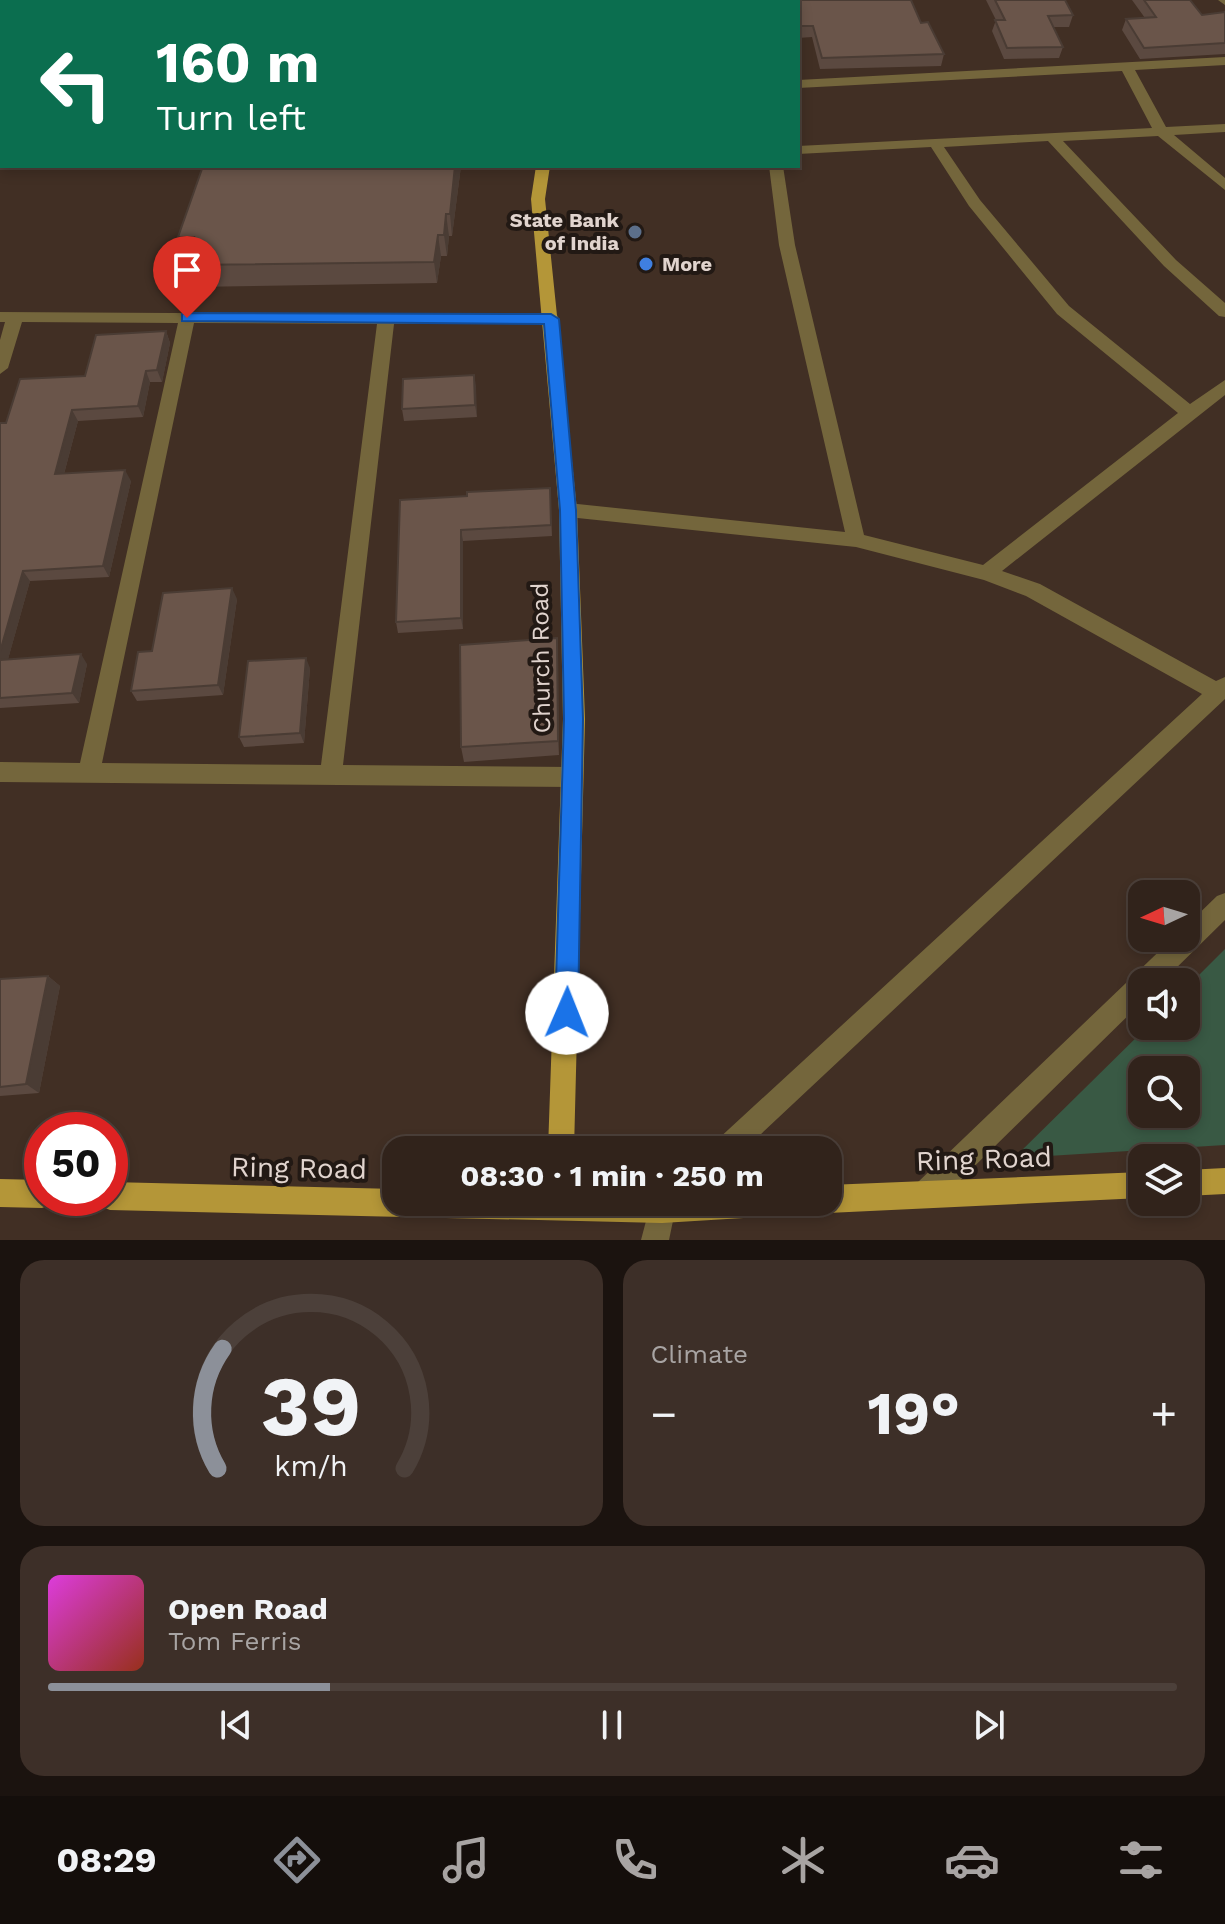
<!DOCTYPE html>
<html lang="en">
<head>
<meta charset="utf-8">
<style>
	:root { --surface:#31231b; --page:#3d2f28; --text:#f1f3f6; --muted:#a8a4a3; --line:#4c403a; --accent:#8c9099 }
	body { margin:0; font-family:"Work Sans",sans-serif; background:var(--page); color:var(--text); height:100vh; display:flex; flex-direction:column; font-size:30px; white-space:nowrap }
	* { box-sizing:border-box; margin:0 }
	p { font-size:26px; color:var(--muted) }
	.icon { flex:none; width:44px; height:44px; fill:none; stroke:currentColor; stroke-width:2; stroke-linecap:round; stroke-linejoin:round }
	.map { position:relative; height:1240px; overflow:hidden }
	.details { display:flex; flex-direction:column; gap:20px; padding:20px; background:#1b130f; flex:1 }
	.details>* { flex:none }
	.top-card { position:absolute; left:0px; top:0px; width:800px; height:168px; box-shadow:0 4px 12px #0003,0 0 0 2px var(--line); background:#0b6e4f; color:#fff; overflow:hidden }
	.needle { width:52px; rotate:266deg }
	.tools { position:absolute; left:1128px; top:880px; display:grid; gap:16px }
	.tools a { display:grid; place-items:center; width:72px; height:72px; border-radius:16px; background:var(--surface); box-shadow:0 4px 12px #0003,0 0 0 2px var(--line); font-size:40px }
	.speed { position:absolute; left:24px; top:1112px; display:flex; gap:16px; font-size:40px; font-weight:700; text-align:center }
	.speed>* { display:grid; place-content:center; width:104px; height:104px; border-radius:50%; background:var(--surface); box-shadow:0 4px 12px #0003,0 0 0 2px var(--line); line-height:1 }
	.speed .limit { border:12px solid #d22; background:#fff; color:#111 }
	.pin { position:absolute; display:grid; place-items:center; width:68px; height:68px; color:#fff; margin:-82px -34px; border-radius:50% 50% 50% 0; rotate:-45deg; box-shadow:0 0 8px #0007 }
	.pin .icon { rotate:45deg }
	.me { position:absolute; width:88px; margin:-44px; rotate:1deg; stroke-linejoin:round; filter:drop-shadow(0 0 6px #0008) }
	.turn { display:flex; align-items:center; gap:28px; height:168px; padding:0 24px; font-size:36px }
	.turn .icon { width:104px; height:104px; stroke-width:2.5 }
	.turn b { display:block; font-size:56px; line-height:68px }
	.big { font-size:60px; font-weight:700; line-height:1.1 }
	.details .card { flex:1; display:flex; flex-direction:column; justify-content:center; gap:12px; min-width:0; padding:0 28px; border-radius:24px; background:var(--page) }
	.details .dial { align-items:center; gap:0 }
	.dial svg { height:208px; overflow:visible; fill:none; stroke:var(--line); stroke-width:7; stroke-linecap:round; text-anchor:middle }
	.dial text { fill:var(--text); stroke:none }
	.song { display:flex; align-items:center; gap:24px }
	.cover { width:96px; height:96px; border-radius:12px; background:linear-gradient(135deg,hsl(300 70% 55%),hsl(10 70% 35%)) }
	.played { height:8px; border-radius:4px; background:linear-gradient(90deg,var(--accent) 25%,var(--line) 25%) }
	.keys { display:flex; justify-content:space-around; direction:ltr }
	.heat { display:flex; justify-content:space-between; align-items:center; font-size:44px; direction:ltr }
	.details .tiles { flex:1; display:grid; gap:20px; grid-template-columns:1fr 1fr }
	.card:last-child { grid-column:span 2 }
	.trip { position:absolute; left:382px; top:1136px; width:460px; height:80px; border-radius:24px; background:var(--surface); box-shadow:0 4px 12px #0003,0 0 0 2px var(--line); font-weight:700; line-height:80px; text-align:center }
	.menu { display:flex; height:128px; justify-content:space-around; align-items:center; background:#140e0b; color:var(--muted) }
	.menu .icon { width:56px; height:56px }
	.menu .active { color:var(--accent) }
	.menu b { font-size:36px; color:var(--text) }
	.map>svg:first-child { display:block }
</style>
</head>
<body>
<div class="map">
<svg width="1225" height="1240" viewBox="0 0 1225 1240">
	<rect width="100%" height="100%" fill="#412f24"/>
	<path fill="#395944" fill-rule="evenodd" d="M1225 949V1145L1014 1158 1148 1026H1186V988ZM1142 1070H1186V1114H1142Z"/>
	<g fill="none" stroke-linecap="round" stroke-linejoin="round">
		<path fill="#74663c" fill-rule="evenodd" d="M267 0H279V2H267Z
			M607 0H681L606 2Z
			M1218 0H1225V5Z
			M1225 57V65L1135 70 1166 127 1225 124V132L1174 135 1225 178V190L1158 136 1063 141 1176 260 1225 303V317L1219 316 1164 266 1048 141 944 147 980 200 1069 306 1190 404 1225 380V395L1002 571 1040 584 1216 681 1225 677V699L744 1150H712L716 1141 1202 694 1026 596 984 580 856 547 568 517 559 510 568 503 845 532 779 245 769 166H783L795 245 864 535 983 565 1178 413 1057 314 969 206 931 147 798 154V146L1152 128 1122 71 798 88V80Z
			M0 101H2V109H0Z
			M0 312 557 315 559 319 551 324H394L343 765 572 767 580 770 583 777 580 784 572 787 0 782V762L80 763 178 323 22 322 8 368 0 374V340L5 322H0ZM194 323 377 324 321 765 102 763Z
			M1225 893V920L1162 982H1142V1002L937 1203 927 1207 917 1203 913 1193 917 1183 1173 938H1186V926L1217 896Z
			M651 1202H683L674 1216 669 1240H641Z"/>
		<path fill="#b49638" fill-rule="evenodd" d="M567 0H579V2H567Z
			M536 166H550L545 199 577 510 585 719 574 1150H548L563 719 559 510 531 199Z
			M1225 1168V1194L1186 1196V1170Z
			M1142 1172V1198L828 1213 818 1209 816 1202H828V1185Z
			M0 1179 42 1180V1198H54L52 1204 42 1208 0 1207Z
			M110 1182 396 1189V1202H789L785 1212 775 1216 662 1223 110 1210 100 1206 97 1198H110Z"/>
	</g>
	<path fill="#5b4940" d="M986 0H1065L1073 15 1069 27H1053L1063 47 1059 58 1004 59 992 31 996 20Z
		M1132 0H1190L1202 15 1225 12V54L1140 59 1122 30 1126 19 1145 18Z
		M798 2 921 23 944 54 941 66 820 69 812 37 798 38Z
		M461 166 452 236H449L447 256H441L437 283 192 287 185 265 187 258H186L178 237Z
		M166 331 170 343 162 382H150L143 417 78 421 64 474 131 481 109 577 30 581 8 659 87 664 79 703 0 708V425L6 423 85 376Z
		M474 375 477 417 404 421 402 409Z
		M550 488 552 536 463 541V629L398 633 396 622 467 496Z
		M237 599 223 695 137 701 131 691Z
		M557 638 559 755 464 762 461 747Z
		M310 668 304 743 244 747 239 737Z
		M48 976 60 986 39 1093 0 1096V979Z"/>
	<path fill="#4a3c34" d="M455 166H461L452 236 450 214Z
		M446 214 449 236 447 256 444 235Z
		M438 235 441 256 437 283 434 262Z
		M166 331 170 343 162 382 157 370Z
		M146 371 150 382 143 417 138 406Z
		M474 375 476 386 477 417 475 405Z
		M72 410 78 421 61 485 55 474Z
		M125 470 131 481 109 577 103 566Z
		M461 530 463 541V629L461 618Z
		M23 571 30 581 5 670 0 663V652Z
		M232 588 237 599 223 695 218 685Z
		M557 638 558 654 559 755 558 741Z
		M81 654 87 664 79 703 72 693Z
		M306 658 310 668 304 743 300 733Z
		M48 976 60 986 39 1093 26 1084Z"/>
	<path fill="#6a554a" stroke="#4a3c34" stroke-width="2" d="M0 0H256L255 2H2V80H0V44L2 43 0 33Z
		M313 0H534V2H313Z
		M635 0H911L921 23 928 22 944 54 822 58 813 26H798V2H635Z
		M995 0H1065L1073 15 1048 16 1063 47 1007 48 995 20H1005Z
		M1144 0H1190L1202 15 1225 12V43L1144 48 1126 19 1156 17Z
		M203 166H455L450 214H446L444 235H438L434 262 185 265 194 237H178Z
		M166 331 157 370 146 371 138 406 72 410 55 474 125 470 103 566 23 571 0 652V423H6L20 379 85 376 96 335Z
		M474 375 475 405 402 409 403 379Z
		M550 488 551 525 461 530V618L396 622 400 500 467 496V492Z
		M232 588 218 685 131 691 138 652 152 651 163 593Z
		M557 638 558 741 461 747 460 645Z
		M81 654 72 693 0 698V660Z
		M306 658 300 733 239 737 248 661Z
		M48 976 26 1084 0 1087V979Z"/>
	<path fill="#1a73e8" stroke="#114b97" stroke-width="2" d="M187 313 551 314 559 319 576 510 583 719 578 1013 575 1021 567 1024 559 1021 555 1013 564 719 560 510 544 324 182 321V314Z"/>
	<circle fill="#5c6f8a" stroke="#221914" stroke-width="3" cx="635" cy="232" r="8"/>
	<circle fill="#3f7fe0" stroke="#221914" stroke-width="3" cx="646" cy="264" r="8"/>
	<g text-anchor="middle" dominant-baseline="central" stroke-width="8" stroke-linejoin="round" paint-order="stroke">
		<g font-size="20" font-weight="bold" fill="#e1d4ce" stroke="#221914" text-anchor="end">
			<text x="619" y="220">State Bank<tspan x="619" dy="23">of India</tspan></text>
			<text x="662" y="264" text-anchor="start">More</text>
		</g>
		<g font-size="24" fill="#e1d4ce" stroke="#221914">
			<text transform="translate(541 658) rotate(-91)">Church Road</text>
		</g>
		<g font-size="28" fill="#e1d4ce" stroke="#221914">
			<text transform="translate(984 1159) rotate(-2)">Ring Road</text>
			<text transform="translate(299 1168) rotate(1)">Ring Road</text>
		</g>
	</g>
</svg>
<div class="tools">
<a><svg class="needle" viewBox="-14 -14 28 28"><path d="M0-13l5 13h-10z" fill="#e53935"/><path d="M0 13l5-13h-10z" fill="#a8a4a3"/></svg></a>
<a><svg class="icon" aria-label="sound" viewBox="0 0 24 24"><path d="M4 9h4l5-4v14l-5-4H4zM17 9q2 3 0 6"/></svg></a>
<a><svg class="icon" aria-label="search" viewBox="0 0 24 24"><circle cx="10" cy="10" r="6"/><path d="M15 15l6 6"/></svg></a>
<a><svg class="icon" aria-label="layers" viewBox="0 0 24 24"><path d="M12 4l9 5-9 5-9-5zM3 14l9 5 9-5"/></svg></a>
</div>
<div class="speed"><div class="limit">50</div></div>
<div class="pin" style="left:187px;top:318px;background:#d93025"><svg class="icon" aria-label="arrive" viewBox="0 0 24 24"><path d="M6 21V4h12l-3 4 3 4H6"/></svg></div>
<svg class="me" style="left:567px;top:1013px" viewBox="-20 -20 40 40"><circle r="19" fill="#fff"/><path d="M0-13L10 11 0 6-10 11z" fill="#1a73e8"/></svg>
<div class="trip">08:30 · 1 min · 250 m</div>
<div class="top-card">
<div class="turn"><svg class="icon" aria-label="left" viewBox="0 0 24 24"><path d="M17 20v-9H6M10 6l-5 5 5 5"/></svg><div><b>160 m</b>Turn left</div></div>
</div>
</div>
<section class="details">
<div class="tiles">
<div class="card dial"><svg viewBox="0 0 100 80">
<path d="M14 69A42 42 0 1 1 86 69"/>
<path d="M14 69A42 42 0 0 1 16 23" stroke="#8c9099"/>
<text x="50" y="56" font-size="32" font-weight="700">39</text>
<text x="50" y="72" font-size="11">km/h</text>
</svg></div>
<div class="card"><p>Climate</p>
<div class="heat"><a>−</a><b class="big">19°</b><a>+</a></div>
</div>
<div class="card">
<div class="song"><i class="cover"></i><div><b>Open Road</b><p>Tom Ferris</p></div></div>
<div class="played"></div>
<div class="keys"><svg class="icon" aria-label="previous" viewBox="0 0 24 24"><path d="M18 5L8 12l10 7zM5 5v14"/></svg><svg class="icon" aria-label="pause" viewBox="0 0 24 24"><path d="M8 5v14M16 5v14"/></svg><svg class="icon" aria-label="next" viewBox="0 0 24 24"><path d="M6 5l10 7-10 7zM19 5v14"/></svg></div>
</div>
</div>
</section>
<nav class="menu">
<b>08:29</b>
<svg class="icon active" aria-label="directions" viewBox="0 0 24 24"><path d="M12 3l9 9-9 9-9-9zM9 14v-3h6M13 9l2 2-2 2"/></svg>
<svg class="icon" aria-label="music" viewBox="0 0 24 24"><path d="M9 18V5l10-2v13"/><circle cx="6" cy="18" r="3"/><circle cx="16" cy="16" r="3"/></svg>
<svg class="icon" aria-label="phone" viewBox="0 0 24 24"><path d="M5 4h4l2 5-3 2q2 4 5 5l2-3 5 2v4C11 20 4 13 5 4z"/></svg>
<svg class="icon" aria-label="climate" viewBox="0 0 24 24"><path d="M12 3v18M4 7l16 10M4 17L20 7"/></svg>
<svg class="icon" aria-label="car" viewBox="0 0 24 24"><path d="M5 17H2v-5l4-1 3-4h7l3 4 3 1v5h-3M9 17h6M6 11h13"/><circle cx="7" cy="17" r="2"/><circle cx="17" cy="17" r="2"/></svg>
<svg class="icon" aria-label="filters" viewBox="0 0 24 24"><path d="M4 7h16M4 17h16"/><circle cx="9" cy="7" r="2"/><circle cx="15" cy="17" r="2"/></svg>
</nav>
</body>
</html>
